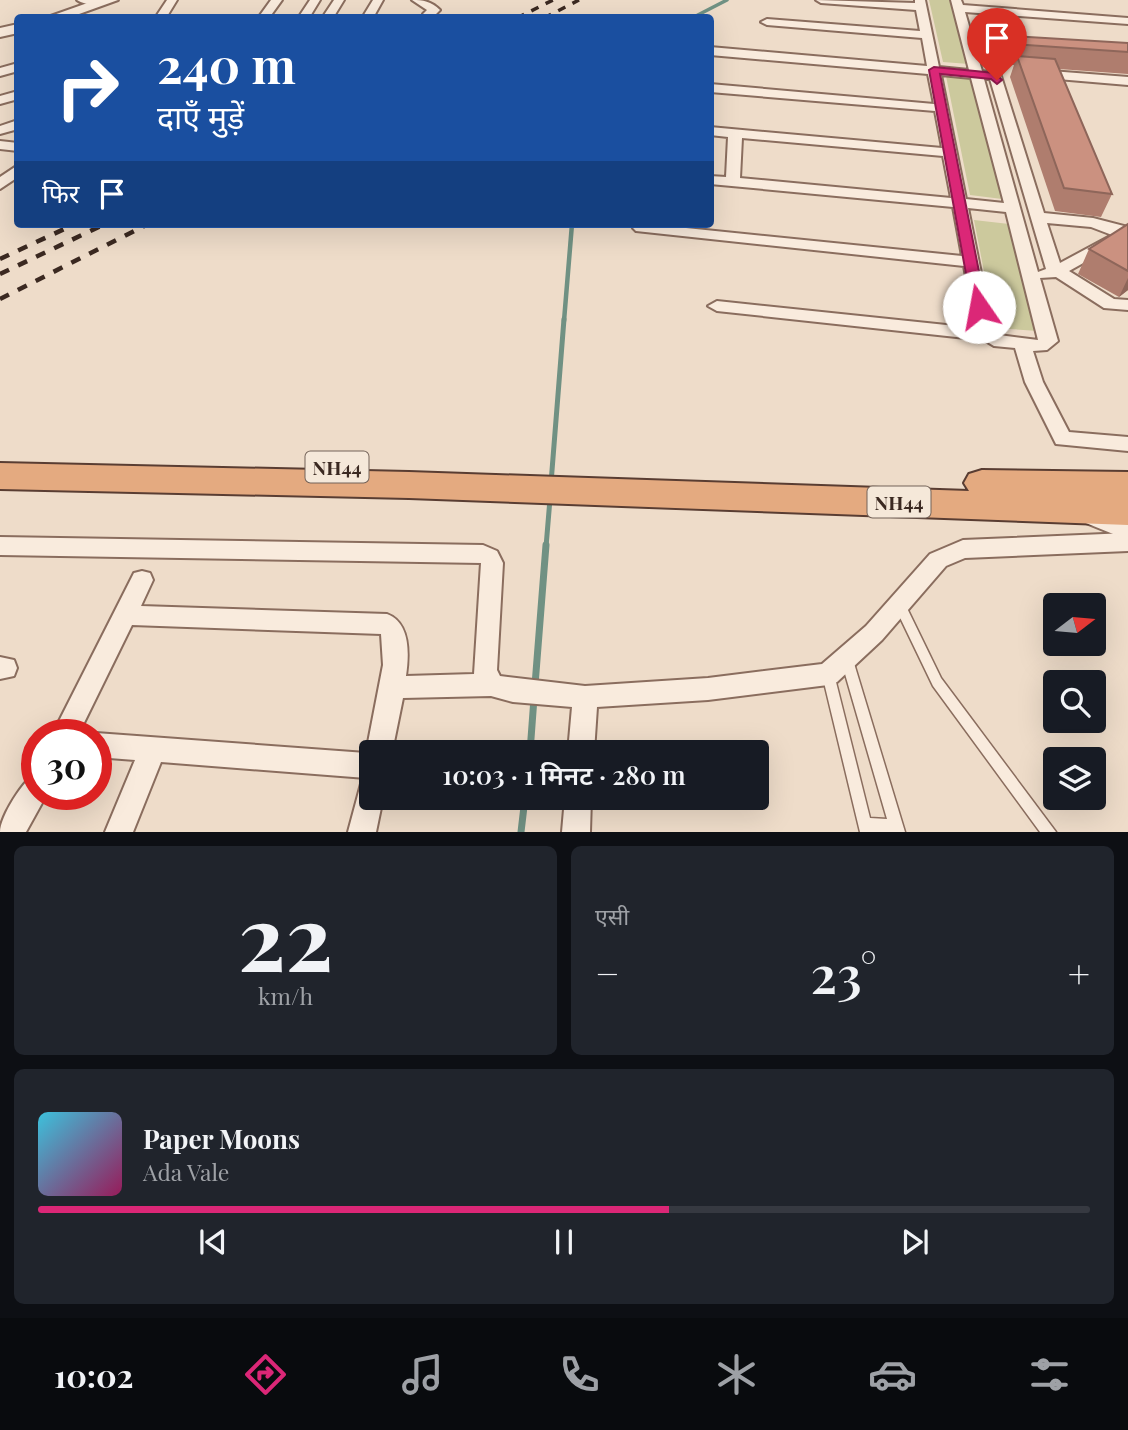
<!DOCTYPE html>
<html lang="hi">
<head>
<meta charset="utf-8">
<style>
	:root { --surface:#171b24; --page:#20242c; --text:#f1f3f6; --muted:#9ea1a6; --line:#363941; --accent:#db2777 }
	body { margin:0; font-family:"Playfair Display","Noto Sans Devanagari",serif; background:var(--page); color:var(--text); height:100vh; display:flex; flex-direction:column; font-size:26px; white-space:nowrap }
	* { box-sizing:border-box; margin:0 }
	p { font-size:23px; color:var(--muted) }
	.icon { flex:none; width:38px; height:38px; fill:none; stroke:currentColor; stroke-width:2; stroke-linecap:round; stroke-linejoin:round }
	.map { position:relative; height:832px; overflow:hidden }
	.side { display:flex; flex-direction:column; gap:14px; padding:14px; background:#0d0f14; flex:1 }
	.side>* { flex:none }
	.banner { position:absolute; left:14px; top:14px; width:700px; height:214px; border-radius:7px; box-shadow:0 7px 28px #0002; background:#1a4fa0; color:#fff; overflow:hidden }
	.needle { width:46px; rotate:74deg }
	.tools { position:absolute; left:1043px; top:593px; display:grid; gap:14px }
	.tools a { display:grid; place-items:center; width:63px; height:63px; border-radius:7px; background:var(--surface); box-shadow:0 7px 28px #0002; font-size:35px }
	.speed { position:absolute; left:21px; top:719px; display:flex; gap:14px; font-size:35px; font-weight:700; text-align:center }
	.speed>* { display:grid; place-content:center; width:91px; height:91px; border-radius:50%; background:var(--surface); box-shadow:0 7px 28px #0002; line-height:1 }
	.speed .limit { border:10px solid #d22; background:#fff; color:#111 }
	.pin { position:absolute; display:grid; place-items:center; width:60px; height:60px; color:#fff; margin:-72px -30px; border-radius:50% 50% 50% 0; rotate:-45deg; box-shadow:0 0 7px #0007 }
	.pin .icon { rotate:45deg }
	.me { position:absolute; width:77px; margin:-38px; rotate:348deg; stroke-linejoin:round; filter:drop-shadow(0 0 5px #0008) }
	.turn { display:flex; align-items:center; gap:24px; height:147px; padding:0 28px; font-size:32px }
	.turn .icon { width:91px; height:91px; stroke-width:2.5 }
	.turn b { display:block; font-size:49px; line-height:60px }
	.then { display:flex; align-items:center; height:66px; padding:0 28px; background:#0003; gap:14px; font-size:26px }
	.big { font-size:52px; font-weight:600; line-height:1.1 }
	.side .tile { flex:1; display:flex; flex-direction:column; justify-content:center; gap:10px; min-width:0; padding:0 24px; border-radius:10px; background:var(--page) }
	.side .dial { align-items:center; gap:0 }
	.dial b { font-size:91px; line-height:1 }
	.song { display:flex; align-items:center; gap:21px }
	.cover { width:84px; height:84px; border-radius:10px; background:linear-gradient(135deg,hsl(190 70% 55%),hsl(330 70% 35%)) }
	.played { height:7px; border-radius:4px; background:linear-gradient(90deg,var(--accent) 60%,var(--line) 60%) }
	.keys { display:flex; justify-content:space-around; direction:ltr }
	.heat { display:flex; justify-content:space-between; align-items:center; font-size:38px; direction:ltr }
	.side .tiles { flex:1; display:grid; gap:14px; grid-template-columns:1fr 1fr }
	.tile:last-child { grid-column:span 2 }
	.trip { position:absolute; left:359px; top:740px; width:410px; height:70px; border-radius:7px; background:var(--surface); box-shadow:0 7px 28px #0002; font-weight:600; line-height:70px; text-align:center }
	.menu { display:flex; height:112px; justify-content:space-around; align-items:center; background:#090b0e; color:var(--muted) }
	.menu .icon { width:49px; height:49px }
	.menu .selected { color:var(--accent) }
	.menu b { font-size:32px; color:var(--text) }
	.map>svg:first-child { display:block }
</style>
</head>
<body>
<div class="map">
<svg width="1128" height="832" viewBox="0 0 1128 832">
	<rect width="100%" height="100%" fill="#eedcc9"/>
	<path fill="#ccc99d" d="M929 0H954L969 64 943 62Z
		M946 76 973 79 1002 199 970 195Z
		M974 220 1009 224 1038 331 995 328Z"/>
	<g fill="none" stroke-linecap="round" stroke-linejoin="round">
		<path stroke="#709183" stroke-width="3.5" d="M692 18 727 0"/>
		<path stroke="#709183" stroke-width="4.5" d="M564 321 572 224"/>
		<path stroke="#709183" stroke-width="5" d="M551 483 564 319
			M546 547 550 499"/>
		<path stroke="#709183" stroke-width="7" d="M535 685 546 545
			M530 752 534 698
			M521 832 525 798"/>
		<defs>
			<path id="service" d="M900 600 904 602 941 678 1056 832H1040L933 686 894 605 896 602Z
				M847 655 851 656 853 660 905 832H860L822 674 824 670 828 669 832 670 834 674 870 818 887 819 841 660 843 656Z"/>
			<path id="minor" d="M77 0H107L108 2C101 7 84 5 77 0Z
				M167 0H177L166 18H155Z
				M271 0H282L269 18H258Z
				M310 0H320L309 18H298Z
				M334 0H344L333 18H322Z
				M373 0H383L373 18H362Z
				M412 0C423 0 431 1 440 10L435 15 437 18H426L423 14 427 10Z
				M816 0 915 3V0H925L939 67 969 70 951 0H961L963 5 1128 18V24L965 12 982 71 988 72 987 53 991 47 1033 48 1039 52 1033 56 999 54 1001 76 1044 213 1093 218 1128 227V238L1069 271 1114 299 1128 300V310L1104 308 1056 277 1040 278 1058 341 1047 350 1033 351 1043 382 1069 432 1128 437V451L1056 444 1025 382 1015 348 994 346 984 340 717 311 708 306 717 301 975 328 964 266 636 231 633 228 636 225 647 224 962 256 953 207 710 184V176L726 177 728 137 710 135V127L942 148 935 111 710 92V84L934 104 928 74 710 55V47L927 66 922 38 767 25 761 22 767 19 920 31 916 10 821 3ZM941 75 971 78 1004 203 966 199ZM984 79H990L1046 269 1038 272ZM742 138 943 156 951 198 740 178ZM968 208 1006 212 1038 340 999 335 992 328ZM1047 223 1091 227 1112 235 1060 263Z
				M18 63V71L0 76V68Z
				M1038 70 1128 77V85L1034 77V71Z
				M18 91V99L0 104V96Z
				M18 120V129L0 134V126Z
				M0 141 18 143V151L0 149Z
				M18 165V177L0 189V177Z
				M1128 533V551L965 558 946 566 882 640 837 682 828 685 708 700 597 707 594 752H568L572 707 513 702 491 696 403 698 392 752H371V798H383L376 832H348L362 780 366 778 161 762 133 832H105L135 760 96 757V735H91L96 733 366 753 383 665 381 634 132 625 78 735H52L134 573 142 571 150 573 153 580 141 606 387 614C411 623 409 655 406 676L474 674 481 563 0 555V537L483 545 497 551 503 563 497 670 500 676 585 686 708 678 822 664 866 626 930 554 963 540Z
				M0 657 14 660 17 668 14 676 0 679Z
				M37 773V794H47L26 832H0C0 817 24 778 37 773Z
				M565 798H591L590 832H562Z"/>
			<path id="tertiary" d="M96 0H118L68 18H45Z
				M18 24V33L0 37V28Z
				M1086 502 1128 518V540L1076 519 1073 512 1076 505Z"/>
			<path id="trunk" d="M0 463 409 472 969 491 964 483 969 474 982 470 1128 472V525L409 498 0 489Z"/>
		</defs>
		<use href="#service" stroke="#8a6d5e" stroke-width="3"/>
		<use href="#minor" stroke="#8a6d5e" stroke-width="4"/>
		<use href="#tertiary" stroke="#8a6d5e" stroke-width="4"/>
		<use href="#trunk" stroke="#593d32" stroke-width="4"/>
		<use href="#service" fill="#f9ebdd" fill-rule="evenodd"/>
		<use href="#minor" fill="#f9ebdd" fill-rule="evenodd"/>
		<use href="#tertiary" fill="#f9ebdd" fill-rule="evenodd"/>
		<use href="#trunk" fill="#e4aa80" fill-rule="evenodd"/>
		<path stroke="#3b2921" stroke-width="3.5" stroke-dasharray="8 8" stroke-linecap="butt" d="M517 18 553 0
			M544 18 579 0"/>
		<path stroke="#3b2921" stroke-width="4.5" stroke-dasharray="10 10" stroke-linecap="butt" d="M0 259 75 224
			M0 274 105 224
			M0 299 148 224"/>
	</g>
	<path fill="#af7d6e" d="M1011 36 1128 43V74L1059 69 1112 194 1101 217 1055 211 1010 77 1014 65H1006L1004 57Z
		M1128 224V290L1119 297 1078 274 1089 249Z"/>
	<path fill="#8e665a" d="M1128 278V290L1119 297Z"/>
	<path fill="#cb9180" stroke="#8e665a" stroke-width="2" d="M1011 36 1128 43V52L1013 44Z
		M1017 56 1055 59 1112 194 1064 188Z
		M1128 224V271L1089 249Z"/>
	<path fill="#db2777" stroke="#8e194d" stroke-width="2" d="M934 67 995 73 1002 80 997 84 991 79 940 74 986 307 979 312 972 307 929 70Z"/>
	<g text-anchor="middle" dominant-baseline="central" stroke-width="7" stroke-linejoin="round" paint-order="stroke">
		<g fill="#f5e8d9" stroke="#736258" stroke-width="2">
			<rect x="305.5" y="451.5" width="63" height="31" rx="5"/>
			<rect x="867.5" y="486.5" width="63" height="31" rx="5"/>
		</g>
		<g font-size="19" font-weight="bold" fill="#3b2921">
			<text x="337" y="467">NH44</text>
			<text x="899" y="502">NH44</text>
		</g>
	</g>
</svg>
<div class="tools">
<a><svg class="needle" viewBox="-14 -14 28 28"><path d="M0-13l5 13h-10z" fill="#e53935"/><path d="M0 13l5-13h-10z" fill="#9ea1a6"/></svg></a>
<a><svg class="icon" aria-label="search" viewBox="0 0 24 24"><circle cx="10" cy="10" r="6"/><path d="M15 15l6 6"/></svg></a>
<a><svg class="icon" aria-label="layers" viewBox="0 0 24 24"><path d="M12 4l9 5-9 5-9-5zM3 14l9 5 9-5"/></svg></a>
</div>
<div class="speed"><div class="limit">30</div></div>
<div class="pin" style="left:997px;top:80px;background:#d93025"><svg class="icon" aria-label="arrive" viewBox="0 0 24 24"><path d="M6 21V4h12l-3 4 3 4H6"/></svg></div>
<svg class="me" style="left:979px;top:307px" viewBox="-20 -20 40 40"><circle r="19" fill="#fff"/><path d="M0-13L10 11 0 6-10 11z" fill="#db2777"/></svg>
<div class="trip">10:03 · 1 मिनट · 280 m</div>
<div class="banner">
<div class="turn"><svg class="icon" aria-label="right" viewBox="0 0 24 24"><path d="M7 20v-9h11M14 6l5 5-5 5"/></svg><div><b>240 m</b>दाएँ मुड़ें</div></div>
<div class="then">फिर<svg class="icon" aria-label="arrive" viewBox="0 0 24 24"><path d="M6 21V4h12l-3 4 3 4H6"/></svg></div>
</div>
</div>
<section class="side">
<div class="tiles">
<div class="tile dial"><b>22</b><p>km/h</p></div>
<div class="tile"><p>एसी</p>
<div class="heat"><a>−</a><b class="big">23°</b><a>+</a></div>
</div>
<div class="tile">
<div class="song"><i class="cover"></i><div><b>Paper Moons</b><p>Ada Vale</p></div></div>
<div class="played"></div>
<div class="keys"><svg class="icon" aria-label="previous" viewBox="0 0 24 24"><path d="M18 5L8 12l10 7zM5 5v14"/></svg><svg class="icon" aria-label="pause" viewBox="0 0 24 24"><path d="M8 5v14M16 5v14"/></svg><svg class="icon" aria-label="next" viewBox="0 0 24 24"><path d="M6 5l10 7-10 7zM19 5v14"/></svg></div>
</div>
</div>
</section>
<nav class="menu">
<b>10:02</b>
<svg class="icon selected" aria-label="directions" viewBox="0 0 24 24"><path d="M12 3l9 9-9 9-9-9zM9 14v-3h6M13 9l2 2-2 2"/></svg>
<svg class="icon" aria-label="music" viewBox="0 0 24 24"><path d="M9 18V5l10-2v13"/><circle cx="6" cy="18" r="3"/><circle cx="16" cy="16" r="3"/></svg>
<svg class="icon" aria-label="phone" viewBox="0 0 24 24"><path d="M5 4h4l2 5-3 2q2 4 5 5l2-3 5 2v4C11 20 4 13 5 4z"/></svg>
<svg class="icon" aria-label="climate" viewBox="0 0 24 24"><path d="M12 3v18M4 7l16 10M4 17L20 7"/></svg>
<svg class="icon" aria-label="car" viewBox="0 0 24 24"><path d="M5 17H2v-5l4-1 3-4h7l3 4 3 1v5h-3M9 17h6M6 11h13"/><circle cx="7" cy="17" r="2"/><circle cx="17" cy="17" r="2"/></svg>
<svg class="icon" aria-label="filters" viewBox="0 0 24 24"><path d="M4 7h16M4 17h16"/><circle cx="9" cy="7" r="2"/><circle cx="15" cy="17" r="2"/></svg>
</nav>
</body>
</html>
